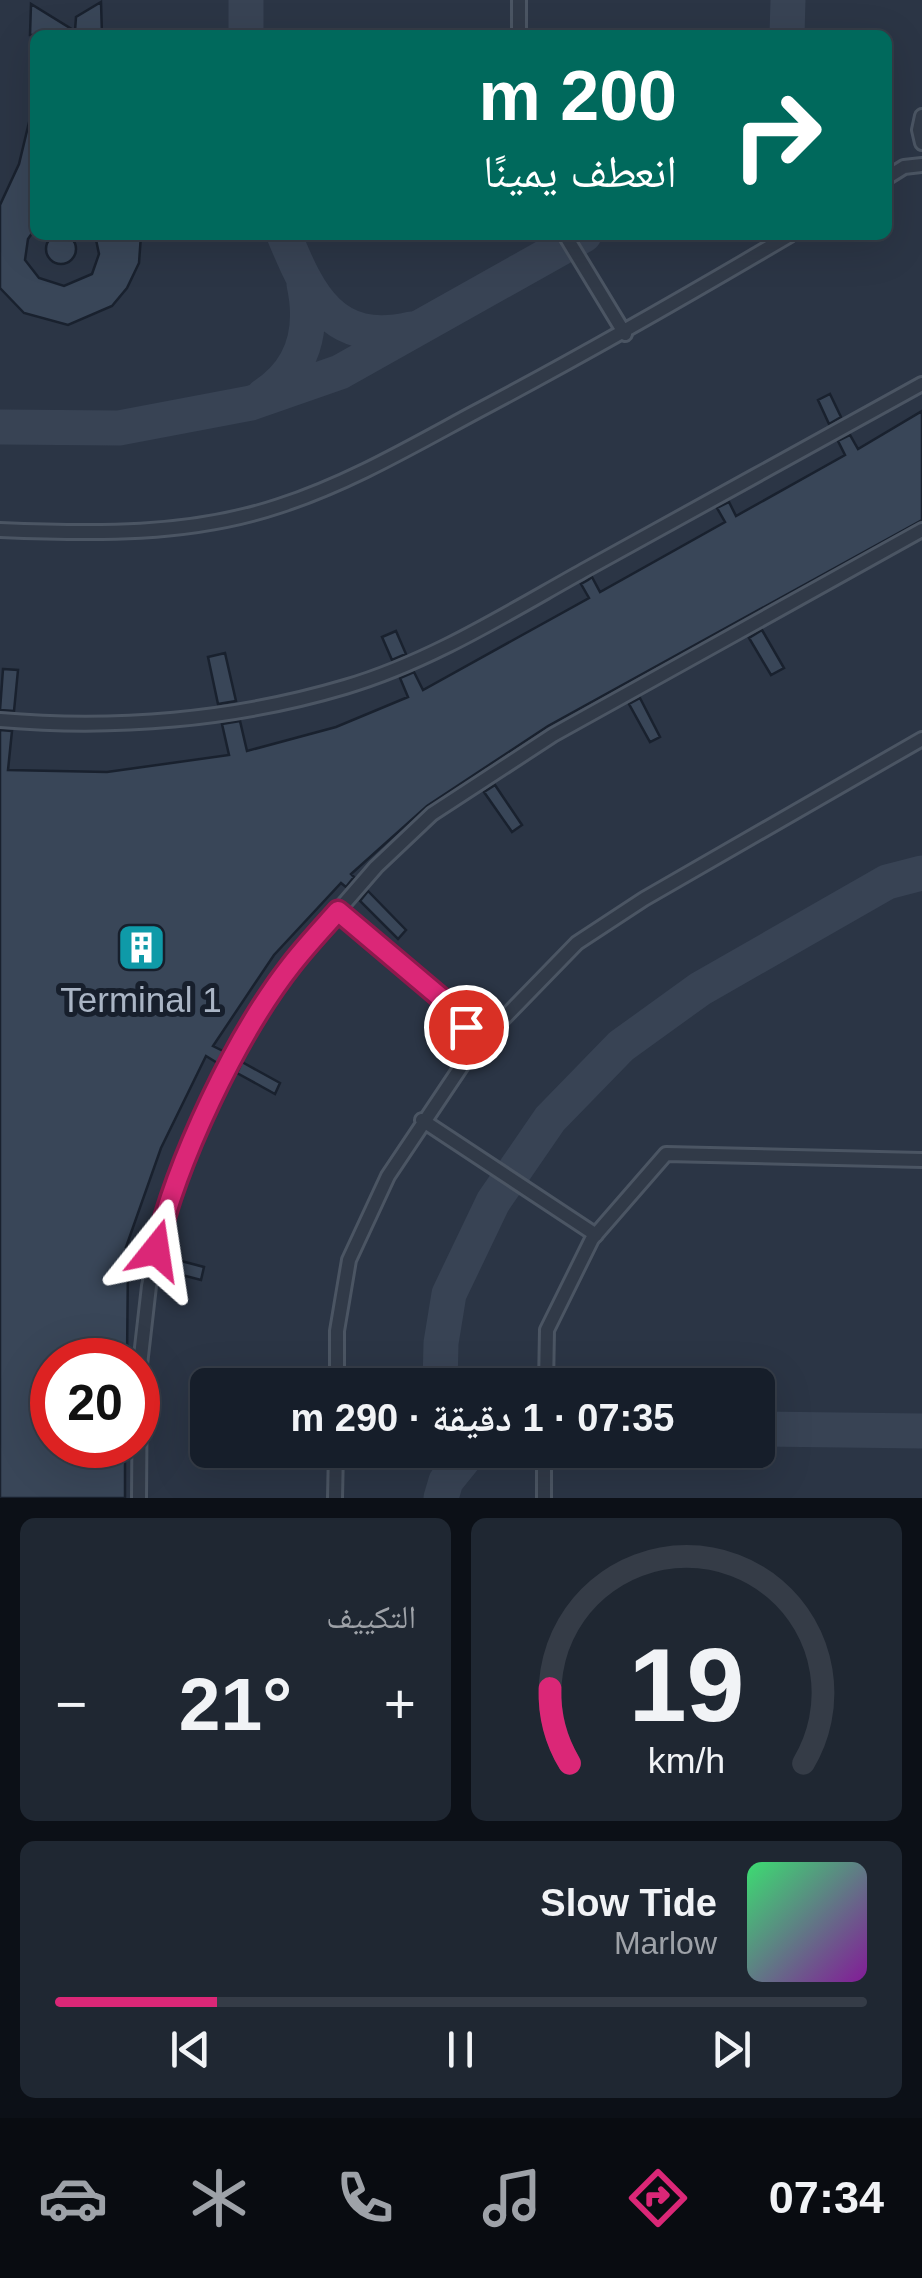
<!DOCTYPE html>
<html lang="ar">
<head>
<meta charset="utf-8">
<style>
	:root { --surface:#161e2a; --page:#1f2732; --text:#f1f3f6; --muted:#9ea2a8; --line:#353c47; --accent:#db2777 }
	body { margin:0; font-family:Arial,"Noto Naskh Arabic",sans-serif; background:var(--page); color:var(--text); direction:rtl; height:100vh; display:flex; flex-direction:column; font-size:38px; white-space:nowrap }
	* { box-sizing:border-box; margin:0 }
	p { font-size:32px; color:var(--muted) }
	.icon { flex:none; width:55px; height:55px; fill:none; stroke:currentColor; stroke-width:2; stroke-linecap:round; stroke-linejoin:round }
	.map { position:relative; height:1498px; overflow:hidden; direction:ltr }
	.details { display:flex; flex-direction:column; gap:20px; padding:20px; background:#0c1017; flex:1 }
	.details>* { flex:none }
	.hud { position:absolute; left:30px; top:30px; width:862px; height:210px; border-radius:15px; box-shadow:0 10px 40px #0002,0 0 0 2px var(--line); direction:rtl; background:#00695c; color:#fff; overflow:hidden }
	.speed { position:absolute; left:30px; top:1338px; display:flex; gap:20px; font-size:50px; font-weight:700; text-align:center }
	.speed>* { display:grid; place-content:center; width:130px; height:130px; border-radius:50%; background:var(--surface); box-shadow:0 10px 40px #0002,0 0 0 2px var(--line); line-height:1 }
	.speed .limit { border:15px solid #d22; background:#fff; color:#111 }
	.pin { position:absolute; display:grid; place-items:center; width:85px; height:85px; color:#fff; margin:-42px; border:5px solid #fff; border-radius:50%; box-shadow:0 2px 10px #0007 }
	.me { position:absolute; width:110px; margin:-55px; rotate:15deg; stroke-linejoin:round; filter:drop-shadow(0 0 8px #0008) }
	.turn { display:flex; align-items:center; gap:35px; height:210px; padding:0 50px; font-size:45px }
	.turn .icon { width:130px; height:130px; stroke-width:2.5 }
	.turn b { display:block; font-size:70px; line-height:85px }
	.big { font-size:75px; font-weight:700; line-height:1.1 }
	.details .widget { flex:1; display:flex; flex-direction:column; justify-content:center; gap:15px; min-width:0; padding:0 35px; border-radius:15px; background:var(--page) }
	.details .dial { align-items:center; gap:0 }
	.dial svg { height:260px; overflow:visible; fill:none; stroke:var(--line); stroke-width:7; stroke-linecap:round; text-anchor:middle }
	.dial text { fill:var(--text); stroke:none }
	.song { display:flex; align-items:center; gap:30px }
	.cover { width:120px; height:120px; border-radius:15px; background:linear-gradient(135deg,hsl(140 70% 55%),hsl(290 70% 35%)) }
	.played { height:10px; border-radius:5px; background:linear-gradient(90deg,var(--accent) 20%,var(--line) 20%) }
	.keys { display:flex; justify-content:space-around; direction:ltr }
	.heat { display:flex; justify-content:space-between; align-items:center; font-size:55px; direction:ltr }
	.details .tiles { flex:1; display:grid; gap:20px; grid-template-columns:1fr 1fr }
	.widget:last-child { grid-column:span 2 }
	.trip { position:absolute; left:190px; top:1368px; width:585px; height:100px; border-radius:15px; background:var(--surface); box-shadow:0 10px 40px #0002,0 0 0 2px var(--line); font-weight:700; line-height:100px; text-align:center; direction:rtl }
	.dock { display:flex; height:160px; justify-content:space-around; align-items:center; background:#090c11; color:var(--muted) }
	.dock .icon { width:70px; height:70px }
	.dock .active { color:var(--accent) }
	.dock b { font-size:45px; color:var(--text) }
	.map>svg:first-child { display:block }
</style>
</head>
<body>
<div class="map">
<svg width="922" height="1498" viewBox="0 0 922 1498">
	<rect width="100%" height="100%" fill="#1d2838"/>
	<path fill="#2b3545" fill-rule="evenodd" d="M0 0H922V1498H0ZM35 35H888V235H35ZM52 1360H138V1445H52ZM208 1385H758V1450H208Z"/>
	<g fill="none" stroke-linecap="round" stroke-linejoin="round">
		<path stroke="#384354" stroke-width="35" d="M246 35V0
			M787 35 788 0
			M284 235C309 296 333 347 411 329
			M263 396C304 370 314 330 304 284
			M0 427 119 428 251 403 340 372 584 235
			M440 1385 441 1343 449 1294 493 1202 550 1119 621 1046 700 989 887 882 922 873
			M758 1429 922 1431
			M441 1498 446 1481 471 1450"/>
	</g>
	<path fill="#394658" stroke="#19212e" stroke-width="2.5" d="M101 2 102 35H30L31 4 75 31 76 17Z
		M31 114 35 115V229L28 239 25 260 39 278 64 286 92 274 99 254 95 235H141L139 263 127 288 112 306 68 325 24 313 0 288V205L19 164Z
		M46 249a15 15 0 1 1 30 0a15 15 0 1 1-30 0Z
		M830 394 841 417 829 424 818 400Z
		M922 411V520L548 726 427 806 351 874 354 877 346 887 341 883 274 955 213 1046 225 1052 219 1064 206 1056 161 1148 126 1247 146 1252 143 1266 128 1262 127 1360H52V1445H125V1498H0V730L12 731 8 770 107 772 229 755 222 724 240 721 247 751 336 727 408 697 400 678 414 672 423 690 589 598 581 584 588 580 592 577 600 592 725 522 717 508 729 502 736 516 845 455 838 441 850 435 858 449Z
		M762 630 784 668 771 675 749 638Z
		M396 631 406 654 392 660 382 637Z
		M225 653 236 701 218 704 208 657Z
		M3 669 18 670 14 711 0 710Z
		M640 698 660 737 650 742 629 704Z
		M495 785 522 825 512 832 484 792Z
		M368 891 406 930 398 939 360 901Z
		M242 1062 280 1083 275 1094 237 1073Z
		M166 1257 204 1267 201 1280 163 1270Z"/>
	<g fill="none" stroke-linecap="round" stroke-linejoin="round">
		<defs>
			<path id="minor" d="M519 35V0
				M922 116 919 130 922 143
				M888 177 904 167 922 165
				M565 235 625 334
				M0 530C93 534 189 536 279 506 347 484 409 448 472 414 580 357 685 297 790 235
				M0 720C115 730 234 720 345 687 430 662 506 614 583 571 696 509 809 446 922 384
				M338 911 459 1014
				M471 1052 459 1014 490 1020 503 1017
				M422 1120 596 1235
				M337 1385V1331L349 1260 388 1176 471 1052 577 943 644 899 922 739
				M546 1385 547 1330 592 1239 666 1154 922 1160
				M139 1498 140 1365 149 1286 165 1214 190 1149 245 1032 291 965 376 867 432 814 553 735 922 530
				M335 1498 336 1450
				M544 1498V1450"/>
		</defs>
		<use href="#minor" stroke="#4b5563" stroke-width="18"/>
		<use href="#minor" stroke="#313a48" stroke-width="12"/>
	</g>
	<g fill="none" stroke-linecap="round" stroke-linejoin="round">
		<defs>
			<path id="route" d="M156 1250C176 1162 236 1035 292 964 306 946 322 929 338 911L460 1014 466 1027"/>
		</defs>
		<use href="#route" stroke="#8e194d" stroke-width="25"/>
		<use href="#route" stroke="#db2777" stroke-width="18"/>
	</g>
	<defs>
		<symbol id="building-square" viewBox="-11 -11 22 22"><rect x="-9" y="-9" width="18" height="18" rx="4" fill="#0f9aa8" stroke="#171f2c"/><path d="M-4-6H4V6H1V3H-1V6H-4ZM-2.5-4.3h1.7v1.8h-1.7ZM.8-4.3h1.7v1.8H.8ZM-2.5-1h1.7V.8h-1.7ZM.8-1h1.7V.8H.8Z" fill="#fff"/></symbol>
	</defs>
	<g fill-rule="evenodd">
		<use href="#building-square" x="114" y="920" width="55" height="55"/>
	</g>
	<g text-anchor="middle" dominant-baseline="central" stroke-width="10" stroke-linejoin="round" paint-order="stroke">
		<g font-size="35" fill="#aab5c5" stroke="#171f2c">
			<text x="141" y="999">Terminal 1</text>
		</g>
	</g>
</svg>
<div class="speed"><div class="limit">20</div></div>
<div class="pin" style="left:466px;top:1027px;background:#d93025"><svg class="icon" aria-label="arrive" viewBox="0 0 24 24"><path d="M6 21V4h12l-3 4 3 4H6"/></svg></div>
<svg class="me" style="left:156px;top:1250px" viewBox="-20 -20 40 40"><path d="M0-17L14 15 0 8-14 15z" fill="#db2777" stroke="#fff" stroke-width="4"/></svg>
<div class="trip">07:35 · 1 دقيقة · 290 m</div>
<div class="hud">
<div class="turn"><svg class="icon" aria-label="right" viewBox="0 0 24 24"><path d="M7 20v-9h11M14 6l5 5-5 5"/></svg><div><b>200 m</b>انعطف يمينًا</div></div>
</div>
</div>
<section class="details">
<div class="tiles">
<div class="widget dial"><svg viewBox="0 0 100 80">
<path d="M14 69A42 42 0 1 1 86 69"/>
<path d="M14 69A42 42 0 0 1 8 46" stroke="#db2777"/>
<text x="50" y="56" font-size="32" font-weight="700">19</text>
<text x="50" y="72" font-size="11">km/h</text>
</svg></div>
<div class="widget"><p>التكييف</p>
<div class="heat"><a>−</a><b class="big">21°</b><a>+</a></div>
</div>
<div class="widget">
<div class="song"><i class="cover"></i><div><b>Slow Tide</b><p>Marlow</p></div></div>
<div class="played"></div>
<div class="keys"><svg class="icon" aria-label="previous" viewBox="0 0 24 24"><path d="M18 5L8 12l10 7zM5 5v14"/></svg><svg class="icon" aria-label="pause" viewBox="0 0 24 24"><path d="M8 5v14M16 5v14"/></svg><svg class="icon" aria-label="next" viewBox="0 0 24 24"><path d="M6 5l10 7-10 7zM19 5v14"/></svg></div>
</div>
</div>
</section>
<nav class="dock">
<b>07:34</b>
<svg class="icon active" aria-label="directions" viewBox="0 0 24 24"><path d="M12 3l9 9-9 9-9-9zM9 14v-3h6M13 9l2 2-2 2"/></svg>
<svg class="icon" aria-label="music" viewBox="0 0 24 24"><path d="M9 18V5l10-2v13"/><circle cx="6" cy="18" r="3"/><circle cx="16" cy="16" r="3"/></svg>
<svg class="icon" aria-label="phone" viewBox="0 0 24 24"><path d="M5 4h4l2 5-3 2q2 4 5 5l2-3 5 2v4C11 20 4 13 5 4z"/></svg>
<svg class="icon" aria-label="climate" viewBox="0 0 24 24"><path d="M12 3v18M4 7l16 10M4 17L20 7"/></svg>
<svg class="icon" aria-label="car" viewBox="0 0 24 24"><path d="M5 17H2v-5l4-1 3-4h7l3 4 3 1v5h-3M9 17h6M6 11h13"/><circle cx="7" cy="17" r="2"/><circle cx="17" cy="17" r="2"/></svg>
</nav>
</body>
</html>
